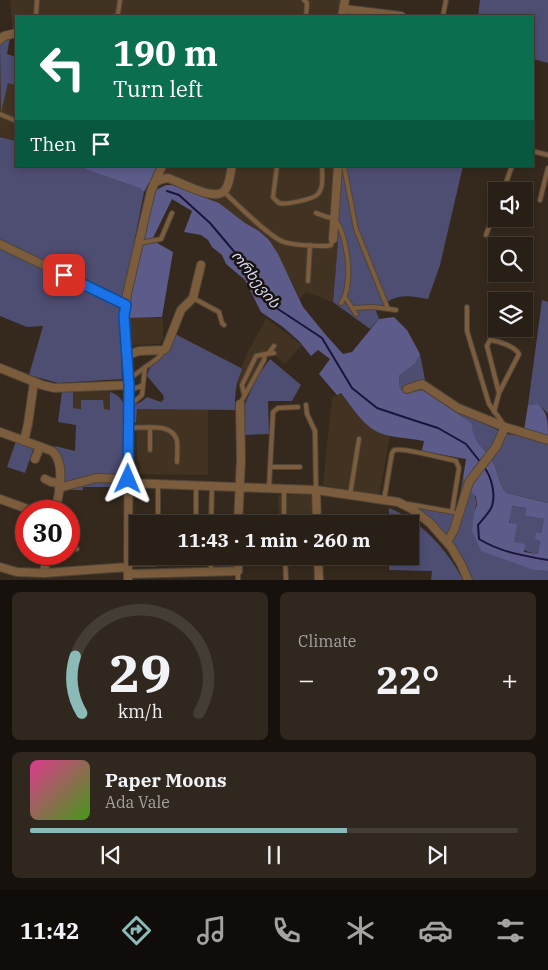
<!DOCTYPE html>
<html lang="en">
<head>
<meta charset="utf-8">
<style>
	:root { --surface:#281f16; --page:#30271f; --text:#f1f3f6; --muted:#a5a2a1; --line:#443d35; --accent:#8bbbb9 }
	body { margin:0; font-family:"IBM Plex Serif","Noto Sans Georgian",serif; background:var(--page); color:var(--text); height:100vh; display:flex; flex-direction:column; font-size:19px; white-space:nowrap }
	* { box-sizing:border-box; margin:0 }
	p { font-size:16px; color:var(--muted) }
	.icon { flex:none; width:28px; height:28px; fill:none; stroke:currentColor; stroke-width:2; stroke-linecap:round; stroke-linejoin:round }
	.map { position:relative; height:580px; overflow:hidden }
	.details { display:flex; flex-direction:column; gap:12px; padding:12px; background:#16110c; flex:1 }
	.details>* { flex:none }
	.guide { position:absolute; left:15px; top:15px; width:519px; height:152px; border-radius:0px; box-shadow:0 2px 8px #0003,0 0 0 1px var(--line); background:#0b6e4f; color:#fff; overflow:hidden }
	.fabs { position:absolute; left:488px; top:182px; display:grid; gap:10px }
	.fabs a { display:grid; place-items:center; width:45px; height:45px; border-radius:0px; background:var(--surface); box-shadow:0 2px 8px #0003,0 0 0 1px var(--line); font-size:25px }
	.speed { position:absolute; left:15px; top:500px; display:flex; gap:10px; font-size:25px; font-weight:700; text-align:center }
	.speed>* { display:grid; place-content:center; width:65px; height:65px; border-radius:50%; background:var(--surface); box-shadow:0 2px 8px #0003,0 0 0 1px var(--line); line-height:1 }
	.speed .limit { border:8px solid #d22; background:#fff; color:#111 }
	.pin { position:absolute; display:grid; place-items:center; width:42px; height:42px; color:#fff; margin:-21px; border-radius:10px; box-shadow:0 2px 8px #0006 }
	.me { position:absolute; width:55px; margin:-28px; rotate:1deg; stroke-linejoin:round; filter:drop-shadow(0 0 4px #0008) }
	.turn { display:flex; align-items:center; gap:18px; height:105px; padding:0 15px; font-size:22px }
	.turn .icon { width:65px; height:65px; stroke-width:2.5 }
	.turn b { display:block; font-size:35px; line-height:42px }
	.then { display:flex; align-items:center; height:48px; padding:0 15px; background:#0003; gap:10px; font-size:19px }
	.big { font-size:38px; font-weight:700; line-height:1.1 }
	.details .widget { flex:1; display:flex; flex-direction:column; justify-content:center; gap:8px; min-width:0; padding:0 18px; border-radius:8px; background:var(--page) }
	.details .dial { align-items:center; gap:0 }
	.dial svg { height:130px; overflow:visible; fill:none; stroke:var(--line); stroke-width:7; stroke-linecap:round; text-anchor:middle }
	.dial text { fill:var(--text); stroke:none }
	.song { display:flex; align-items:center; gap:15px }
	.cover { width:60px; height:60px; border-radius:8px; background:linear-gradient(135deg,hsl(330 70% 55%),hsl(100 70% 35%)) }
	.played { height:5px; border-radius:2px; background:linear-gradient(90deg,var(--accent) 65%,var(--line) 65%) }
	.keys { display:flex; justify-content:space-around; direction:ltr }
	.heat { display:flex; justify-content:space-between; align-items:center; font-size:28px; direction:ltr }
	.details .tiles { flex:1; display:grid; gap:12px; grid-template-columns:1fr 1fr }
	.widget:last-child { grid-column:span 2 }
	.trip { position:absolute; left:129px; top:515px; width:290px; height:50px; border-radius:0px; background:var(--surface); box-shadow:0 2px 8px #0003,0 0 0 1px var(--line); font-weight:700; line-height:50px; text-align:center }
	.tab-bar { display:flex; height:80px; justify-content:space-around; align-items:center; background:#100c09; color:var(--muted) }
	.tab-bar .icon { width:35px; height:35px }
	.tab-bar .active { color:var(--accent) }
	.tab-bar b { font-size:22px; color:var(--text) }
	.map>svg:first-child { display:block }
</style>
</head>
<body>
<div class="map">
<svg width="548" height="580" viewBox="0 0 548 580">
	<rect width="100%" height="100%" fill="#35291d"/>
	<path fill="#423221" d="M10 0H342L339 16H16V28H12Z
		M0 76H16V141L0 136Z
		M166 166H337L329 242H338L333 302 306 292 300 299 290 278 269 240 259 231 245 223 219 203 199 195 201 188 169 175 162 174Z
		M127 318H163V339L159 344 132 345 128 341Z
		M266 318 302 345 285 364 275 356H268L255 382 251 380 247 386 236 381 248 352Z
		M110 388V410L73 408V390Z
		M340 393 359 417 381 433 390 435 379 496 323 485 332 397Z
		M197 408 208 409V475L140 474V462H137L136 409Z
		M311 494 312 524H279L278 495Z"/>
	<path fill="#4e4d72" d="M480 0H548V63L533 59 532 16H478Z
		M10 38 7 54 16 57V85L8 83 1 113 0 44Z
		M0 137 16 141V166H85L84 169 139 188 144 192 120 315 122 379 58 383 29 375 43 326 27 327 0 316Z
		M341 166H463L440 265 428 299C403 295 396 293 376 311L379 319 370 329 333 302 338 242H335Z
		M542 300 548 302V414C542 406 537 404 528 405Z
		M175 334 241 368 242 370C235 384 235 395 235 410L137 409 136 423 134 422 133 408 136 404 141 402 147 397 161 402 164 399 163 395 147 376 150 367 166 352Z
		M420 354 427 390 410 392 400 389 399 376 416 363Z
		M270 359 301 385 292 401H268L269 434 244 435V406L257 377Z
		M73 390V408L81 409V400H103L104 409 110 410V392C120 395 123 401 126 410L124 487H83V490H62L54 449 55 446 75 451 76 425 58 422 62 391Z
		M455 410 506 434 523 436 548 443V503L506 493C499 483 498 474 494 464 486 448 472 443 471 424Z
		M16 441 34 447 25 473 7 467Z
		M463 478C470 491 481 497 474 512L534 570 548 571V580H470L467 569 411 506 456 514Z
		M511 506 526 508 525 516 544 519 541 533 536 532 540 540 538 554C508 549 507 532 511 506Z
		M389 508C421 521 447 549 463 580H431L432 571 389 570V556H410V524H389Z"/>
	<path fill="#5d5b89" fill-rule="evenodd" d="M85 166H158L144 192 139 188 84 169Z
		M166 185H172L219 203 245 223 259 231 269 240 278 254 303 307 325 334 343 354 352 352 379 319 394 317 407 330 420 354 416 363 399 376 400 389 410 392 427 390 472 424C472 443 486 448 494 464 498 474 499 483 506 493L548 503V571L534 570 481 551 472 531 474 512 477 505 476 497 469 490 463 478 466 459 422 451 424 441C410 438 393 438 380 433 363 426 352 407 341 393L337 395 319 374 330 359 318 350 311 356 299 341 283 327 261 312 245 280 226 264 222 255 212 247 208 240 201 235 184 232 192 211 172 199 152 240 173 252 162 317 128 318C129 293 138 269 143 245 147 227 149 209 154 191ZM512 506 526 508 525 516 544 519 541 533 536 532 535 539 540 541 538 554 524 552 525 544 514 542 517 524 509 523Z
		M537 404C548 411 548 422 548 437L524 430 528 405Z"/>
	<g fill="none" stroke-linecap="round" stroke-linejoin="round">
		<path stroke="#1a143c" stroke-width="2" d="M167 191 179 195 210 223 254 275 278 309 322 338 352 388 377 408 413 420
			M413 420 438 428 466 444 481 463
			M484 467C491 476 496 493 492 506 490 512 482 520 478 525L479 539C500 552 524 556 548 560"/>
		<defs>
			<path id="lane" d="M304 0 307 3 306 16
				M36 16 37 0
				M116 16 118 14 120 0
				M443 16 446 0
				M0 114 16 121
				M532 151 548 155
				M277 166 273 197C274 199 278 202 279 203 286 205 314 199 318 194 324 187 322 175 322 166
				M344 166 356 229 388 309
				M503 191 512 166
				M224 192C237 204 269 237 284 242 297 246 313 246 327 246L331 245 333 239
				M540 200 548 168
				M316 213 327 217 334 218C348 234 354 286 341 303
				M486 235 496 209
				M140 243 161 239 172 213
				M308 281 310 245
				M345 297 356 314
				M193 298 219 312 222 323 224 325
				M467 307V331L489 404 504 425
				M352 308 374 307 396 310
				M265 354 274 353
				M268 354 274 346
				M129 379 158 358 164 350
				M129 391 143 385
				M240 404 264 360 265 354 256 356 242 385 244 394
				M306 405 307 414 315 431 316 490
				M129 406 142 395 145 367
				M494 412 499 393 519 354C514 346 499 341 490 340L487 346 499 393
				M129 428C143 428 173 422 177 441 178 447 177 455 177 462
				M150 450V428
				M271 467H300
				M196 486V524
				M269 488 273 412 278 408 298 407
				M284 489V524
				M350 495 359 439
				M384 500 392 453C393 452 393 450 395 450 401 447 447 459 456 461L459 468 452 512
				M408 504 459 513
				M158 524V484
				M211 524 212 486
				M69 550 77 549
				M196 556V562
				M285 556 286 580
				M128 564H155L157 556
				M211 571V556
				M238 571V580"/>
			<path id="street" d="M344 9 401 16
				M342 16 345 0
				M0 40 4 36 16 33
				M154 183 162 179 168 178C181 182 215 203 225 190 230 184 230 173 232 166
				M333 239 338 166
				M0 244 126 305
				M128 355 139 351 164 350 166 348 181 310 193 298 201 265
				M0 368 42 385 54 388 129 385
				M407 389 422 384 458 408 505 427 548 440
				M0 432 52 451C66 463 59 496 55 511
				M24 441 28 424 34 382
				M35 459 40 447
				M45 479 51 482 60 483
				M128 483 316 490 398 502 412 509 430 523 451 547 461 564 468 580
				M59 488 96 478 128 479
				M316 490 317 524
				M0 499 33 511
				M238 524 241 459 240 404
				M447 542 454 530 469 482 496 447 505 427
				M47 554 44 573 128 567
				M318 556 319 580
				M0 567 17 572 44 573
				M128 574 238 571V556
				M128 580 129 385 125 316 127 294 151 191 162 166"/>
		</defs>
		<use href="#lane" stroke="#4f4438" stroke-width="6"/>
		<use href="#street" stroke="#4f4438" stroke-width="10"/>
		<use href="#lane" stroke="#7b5d3d" stroke-width="4"/>
		<use href="#street" stroke="#7b5d3d" stroke-width="8"/>
	</g>
	<g fill="none" stroke-linecap="round" stroke-linejoin="round">
		<defs>
			<path id="route" d="M64 275 126 305 124 316 129 385 128 479"/>
		</defs>
		<use href="#route" stroke="#114b97" stroke-width="12"/>
		<use href="#route" stroke="#1a73e8" stroke-width="9"/>
	</g>
	<g text-anchor="middle" dominant-baseline="central" stroke-width="5" stroke-linejoin="round" paint-order="stroke">
		<g font-size="15" font-style="italic" fill="#d8d8f6" stroke="#18130e">
			<text transform="translate(256 279) rotate(52)">ორხევის</text>
		</g>
	</g>
</svg>
<div class="fabs">
<a><svg class="icon" aria-label="sound" viewBox="0 0 24 24"><path d="M4 9h4l5-4v14l-5-4H4zM17 9q2 3 0 6"/></svg></a>
<a><svg class="icon" aria-label="search" viewBox="0 0 24 24"><circle cx="10" cy="10" r="6"/><path d="M15 15l6 6"/></svg></a>
<a><svg class="icon" aria-label="layers" viewBox="0 0 24 24"><path d="M12 4l9 5-9 5-9-5zM3 14l9 5 9-5"/></svg></a>
</div>
<div class="speed"><div class="limit">30</div></div>
<div class="pin" style="left:64px;top:275px;background:#d93025"><svg class="icon" aria-label="arrive" viewBox="0 0 24 24"><path d="M6 21V4h12l-3 4 3 4H6"/></svg></div>
<svg class="me" style="left:128px;top:479px" viewBox="-20 -20 40 40"><path d="M0-17L14 15 0 8-14 15z" fill="#1a73e8" stroke="#fff" stroke-width="4"/></svg>
<div class="trip">11:43 · 1 min · 260 m</div>
<div class="guide">
<div class="turn"><svg class="icon" aria-label="left" viewBox="0 0 24 24"><path d="M17 20v-9H6M10 6l-5 5 5 5"/></svg><div><b>190 m</b>Turn left</div></div>
<div class="then">Then<svg class="icon" aria-label="arrive" viewBox="0 0 24 24"><path d="M6 21V4h12l-3 4 3 4H6"/></svg></div>
</div>
</div>
<section class="details">
<div class="tiles">
<div class="widget dial"><svg viewBox="0 0 100 80">
<path d="M14 69A42 42 0 1 1 86 69"/>
<path d="M14 69A42 42 0 0 1 10 34" stroke="#8bbbb9"/>
<text x="50" y="56" font-size="32" font-weight="700">29</text>
<text x="50" y="72" font-size="11">km/h</text>
</svg></div>
<div class="widget"><p>Climate</p>
<div class="heat"><a>−</a><b class="big">22°</b><a>+</a></div>
</div>
<div class="widget">
<div class="song"><i class="cover"></i><div><b>Paper Moons</b><p>Ada Vale</p></div></div>
<div class="played"></div>
<div class="keys"><svg class="icon" aria-label="previous" viewBox="0 0 24 24"><path d="M18 5L8 12l10 7zM5 5v14"/></svg><svg class="icon" aria-label="pause" viewBox="0 0 24 24"><path d="M8 5v14M16 5v14"/></svg><svg class="icon" aria-label="next" viewBox="0 0 24 24"><path d="M6 5l10 7-10 7zM19 5v14"/></svg></div>
</div>
</div>
</section>
<nav class="tab-bar">
<b>11:42</b>
<svg class="icon active" aria-label="directions" viewBox="0 0 24 24"><path d="M12 3l9 9-9 9-9-9zM9 14v-3h6M13 9l2 2-2 2"/></svg>
<svg class="icon" aria-label="music" viewBox="0 0 24 24"><path d="M9 18V5l10-2v13"/><circle cx="6" cy="18" r="3"/><circle cx="16" cy="16" r="3"/></svg>
<svg class="icon" aria-label="phone" viewBox="0 0 24 24"><path d="M5 4h4l2 5-3 2q2 4 5 5l2-3 5 2v4C11 20 4 13 5 4z"/></svg>
<svg class="icon" aria-label="climate" viewBox="0 0 24 24"><path d="M12 3v18M4 7l16 10M4 17L20 7"/></svg>
<svg class="icon" aria-label="car" viewBox="0 0 24 24"><path d="M5 17H2v-5l4-1 3-4h7l3 4 3 1v5h-3M9 17h6M6 11h13"/><circle cx="7" cy="17" r="2"/><circle cx="17" cy="17" r="2"/></svg>
<svg class="icon" aria-label="filters" viewBox="0 0 24 24"><path d="M4 7h16M4 17h16"/><circle cx="9" cy="7" r="2"/><circle cx="15" cy="17" r="2"/></svg>
</nav>
</body>
</html>
